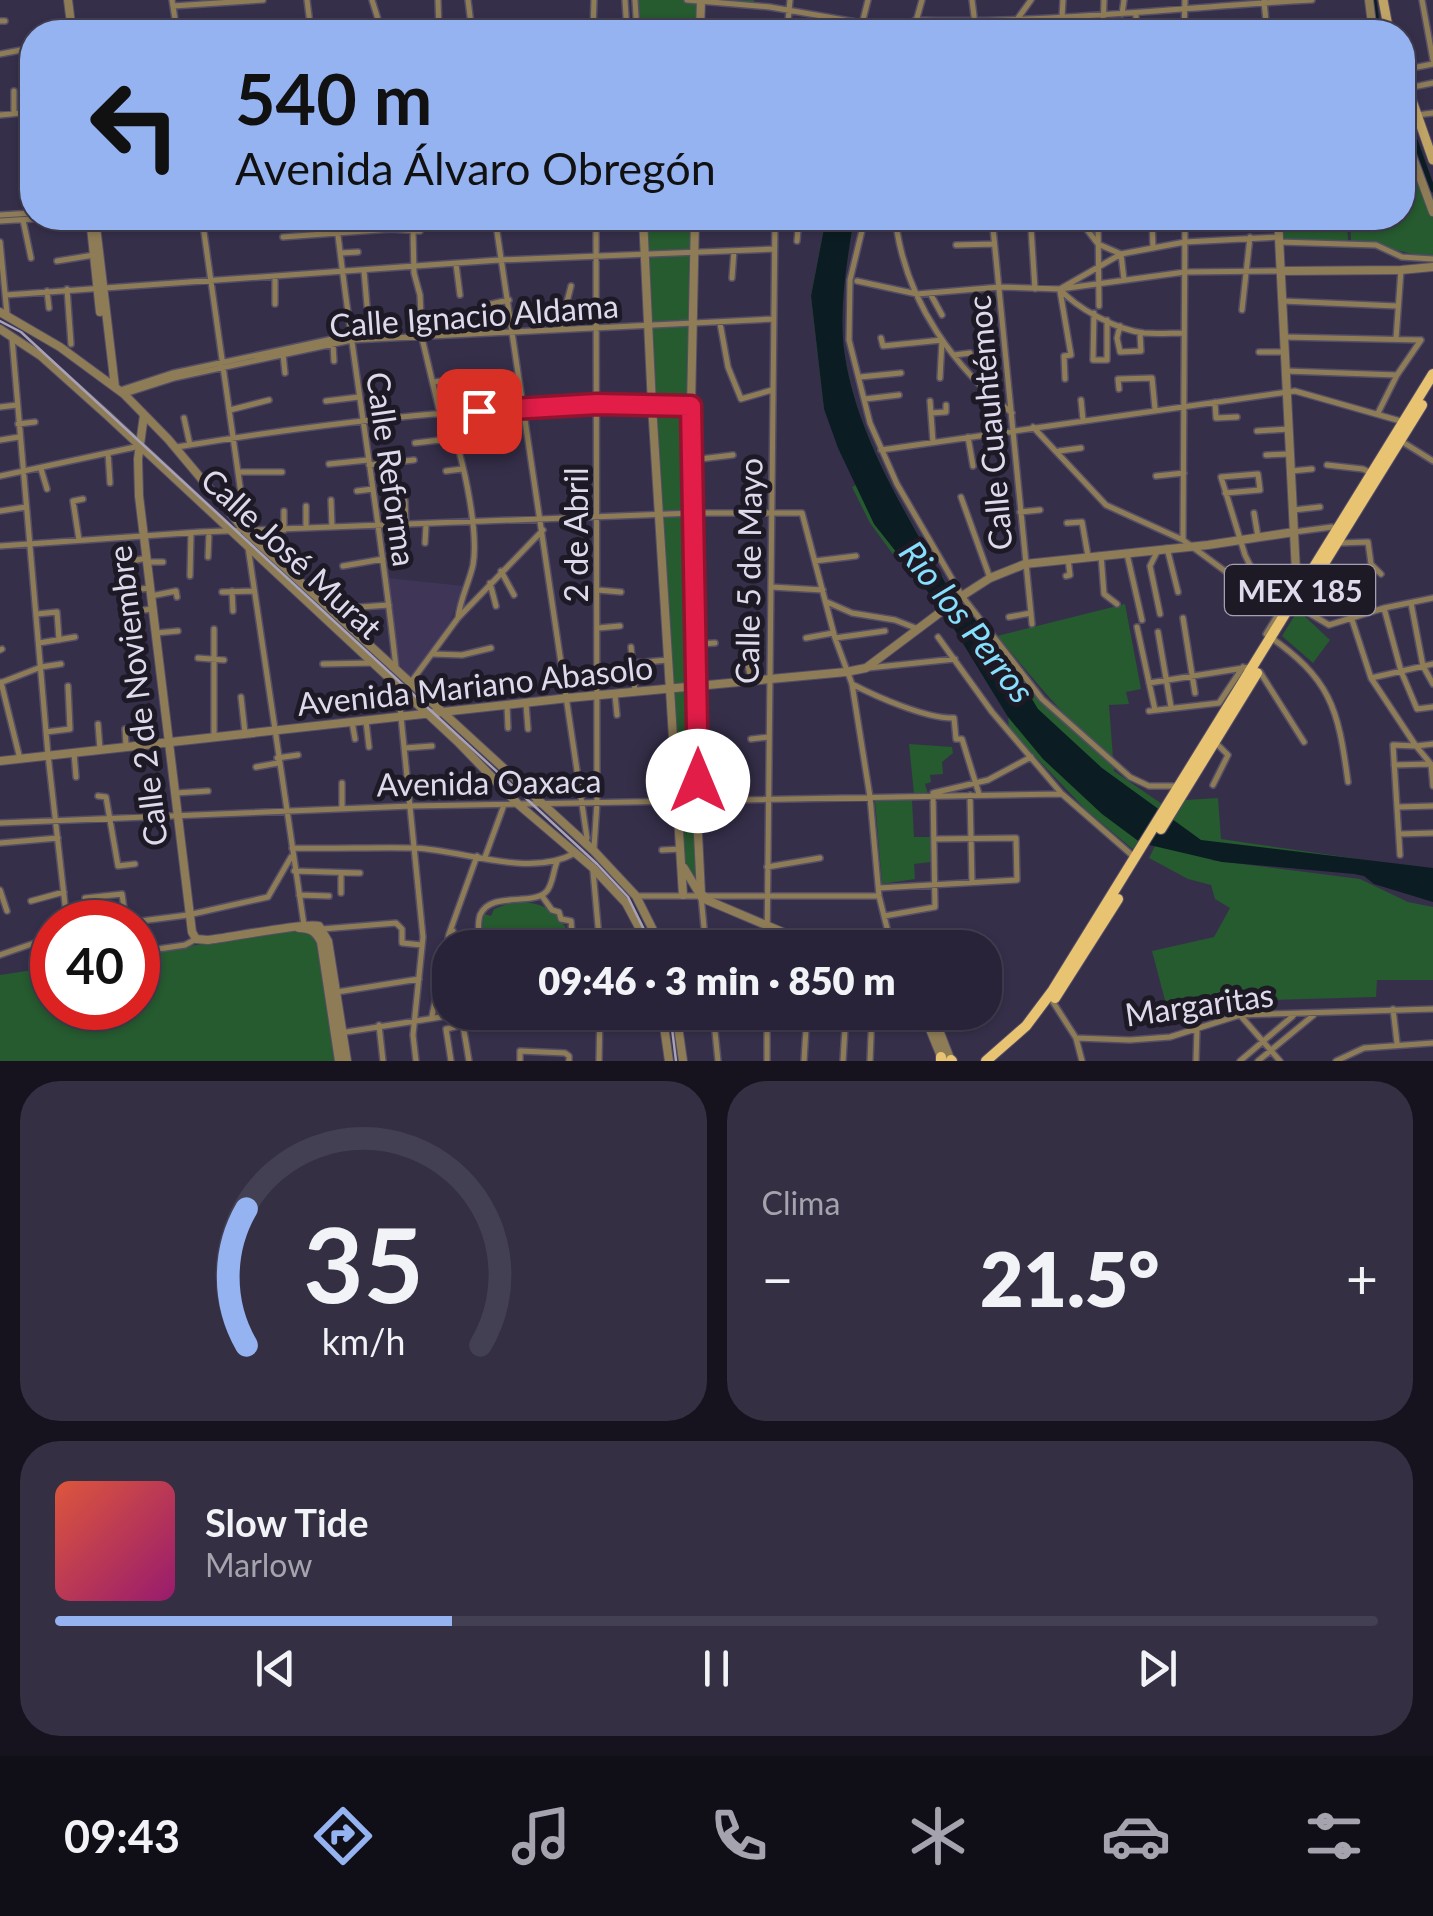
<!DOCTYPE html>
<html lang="es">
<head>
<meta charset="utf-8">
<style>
	:root { --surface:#282338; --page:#342f43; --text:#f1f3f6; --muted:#a5a4ae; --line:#444053; --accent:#95b2f1 }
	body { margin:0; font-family:Lato,sans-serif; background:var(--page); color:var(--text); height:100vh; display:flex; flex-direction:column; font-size:38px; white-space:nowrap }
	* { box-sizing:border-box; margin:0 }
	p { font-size:32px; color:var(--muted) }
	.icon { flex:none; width:55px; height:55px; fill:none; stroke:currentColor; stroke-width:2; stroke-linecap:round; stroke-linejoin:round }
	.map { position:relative; height:1061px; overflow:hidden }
	.sheet { display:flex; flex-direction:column; gap:20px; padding:20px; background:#16131f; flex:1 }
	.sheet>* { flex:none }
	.guide { position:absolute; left:20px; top:20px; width:1395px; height:210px; border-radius:40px; box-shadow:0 2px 8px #0004,0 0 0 2px var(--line); background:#95b2f1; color:#111; overflow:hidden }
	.speed { position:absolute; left:30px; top:900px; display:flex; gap:20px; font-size:50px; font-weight:700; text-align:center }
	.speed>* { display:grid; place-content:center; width:130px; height:130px; border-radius:50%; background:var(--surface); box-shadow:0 2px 8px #0004,0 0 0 2px var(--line); line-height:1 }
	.speed .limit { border:15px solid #d22; background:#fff; color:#111 }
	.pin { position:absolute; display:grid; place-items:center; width:85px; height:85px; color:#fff; margin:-42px; border-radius:20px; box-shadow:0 5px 15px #0006 }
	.me { position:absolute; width:110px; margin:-55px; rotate:0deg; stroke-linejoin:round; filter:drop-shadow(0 0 8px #0008) }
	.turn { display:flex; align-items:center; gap:35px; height:210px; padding:0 50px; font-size:45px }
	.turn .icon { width:130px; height:130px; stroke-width:2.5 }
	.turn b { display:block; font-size:70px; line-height:85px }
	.big { font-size:75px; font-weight:800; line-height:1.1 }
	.sheet .widget { flex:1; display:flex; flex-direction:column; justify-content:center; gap:15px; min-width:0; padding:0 35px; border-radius:40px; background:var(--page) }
	.sheet .dial { align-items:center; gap:0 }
	.dial svg { height:260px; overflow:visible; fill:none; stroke:var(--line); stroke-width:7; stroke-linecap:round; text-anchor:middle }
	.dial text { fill:var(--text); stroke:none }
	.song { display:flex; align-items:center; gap:30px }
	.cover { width:120px; height:120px; border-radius:15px; background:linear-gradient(135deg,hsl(10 70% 55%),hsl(320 70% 35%)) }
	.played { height:10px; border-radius:5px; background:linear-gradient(90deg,var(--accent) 30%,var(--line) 30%) }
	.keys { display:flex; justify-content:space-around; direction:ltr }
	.heat { display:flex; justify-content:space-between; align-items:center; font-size:55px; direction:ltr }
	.sheet .tiles { flex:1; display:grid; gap:20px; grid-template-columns:1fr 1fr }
	.widget:last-child { grid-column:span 2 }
	.trip { position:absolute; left:432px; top:930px; width:570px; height:100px; border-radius:40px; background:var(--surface); box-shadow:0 2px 8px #0004,0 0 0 2px var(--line); font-weight:800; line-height:100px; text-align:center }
	.dock { display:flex; height:160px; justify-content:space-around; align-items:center; background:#100e16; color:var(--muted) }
	.dock .icon { width:70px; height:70px }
	.dock .current { color:var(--accent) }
	.dock b { font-size:45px; color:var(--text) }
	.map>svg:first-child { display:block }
</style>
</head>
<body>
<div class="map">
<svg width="1433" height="1061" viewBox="0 0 1433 1061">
	<rect width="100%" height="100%" fill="#362f4a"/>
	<path fill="#3f3557" d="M388 578 464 586 450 622 411 677 398 664Z"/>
	<path fill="#265a2f" d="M635 0H754V5L701 0 700 32H636Z
		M1403 166 1412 167 1433 217V256C1404 255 1380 244 1351 241L1350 218H1402Z
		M643 218H695L691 406 702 898 683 864Z
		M826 218H854C847 262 837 311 845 356 859 445 914 525 956 602L969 606 1004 653 1052 708 1114 765V771L1175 813 1185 800 1218 798 1221 839 1372 861 1210 860 1360 879 1408 902 1433 907V980H1377L1376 997 1233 1001 1171 1023 1152 951 1214 937 1230 908 1215 899 1211 885 1188 879 1149 858 1155 846 1142 842 1135 851 1086 810 1009 729 1008 716 946 613 896 550 895 557 870 523 852 487 856 485 824 409 811 296Z
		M1281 218H1347L1348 240H1282Z
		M1125 604 1141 689 1126 692 1129 704 1109 705 1113 758C1068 725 1034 678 997 636Z
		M1298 610 1330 640 1313 663 1282 636Z
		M909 744 952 747 953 753 942 762 943 774 930 775 931 782 925 784 928 794H914Z
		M912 800 914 837H930L931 862 914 864 915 879 882 884 875 801Z
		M513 902C546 901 566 913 572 948H479L484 914 491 916 494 909Z
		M307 928 316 934 339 1061H0V975L52 967V1008H138V954Z"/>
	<path fill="#0b1d22" d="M826 218H854C847 262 838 311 845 356 859 445 914 525 956 602L969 606 1004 653 1038 709 1102 768 1201 840 1433 868V902L1374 884 1364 876 1354 874 1222 862 1141 843 1102 814 1043 759 1008 717 943 611 874 524 838 448 824 409 811 296Z"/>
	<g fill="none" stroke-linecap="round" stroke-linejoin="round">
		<path stroke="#0b1d22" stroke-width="5" d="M1374 0 1378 32
			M1402 104 1433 190"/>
		<defs>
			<path id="minor" d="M172 0 177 32
				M307 0 311 32
				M372 0 382 32
				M438 0 439 32
				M468 0 472 32
				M625 0 627 32
				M635 0 637 32
				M687 0 770 7 862 23
				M972 0 976 32
				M1422 0 1433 60
				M1264 1 1267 32
				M173 6 263 0
				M1122 14 1124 0
				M1062 17 1063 0
				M915 20C1048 24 1180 7 1312 0
				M0 21H5
				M311 28 330 26
				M593 32 594 0
				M787 32 790 0
				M860 32 868 0
				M913 32 922 0
				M1008 32 1031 0
				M1103 32 1104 0
				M1136 32V13
				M1184 32 1185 0
				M0 54 21 50
				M1402 70 1433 64
				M1408 88 1433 83
				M14 91V113
				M0 115 32 112
				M1417 115 1433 113
				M0 215 32 213
				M202 218 246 529
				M336 218C353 368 380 517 396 668
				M495 218 587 838 585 842
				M555 218 596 219
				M865 218 850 280 849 340 870 423 897 484 962 596 1042 699 1130 777 1149 786H1176
				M992 218 1032 624
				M1078 218 1098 244 1121 254 1124 280
				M1098 218 1099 306
				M1152 218 1153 248
				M1185 218 1183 540 1225 571 1266 596 1277 614
				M23 220 31 258
				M0 221 49 218
				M452 222 471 218
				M204 225 236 223
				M1031 228 1035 289
				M413 231 414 273 420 295 422 338 440 414
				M897 231C909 304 954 368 1012 413
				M283 237 391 229 420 231
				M797 241 799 218
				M0 242 7 314
				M1279 242 1376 245 1402 257 1433 259
				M956 245 994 244
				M341 253 358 252
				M57 261 94 255
				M456 264 460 295
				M364 271 367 306
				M732 278 734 251
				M857 281 917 294 1000 287 1060 289 1185 272 1281 271
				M67 289 71 344
				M47 291 49 308
				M1060 291 1071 355 1064 356 1065 379
				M930 293 942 315
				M6 295 499 260 774 249
				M1282 301 1397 306
				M275 304V277
				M491 304 509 300
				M1242 310 1250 237
				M1094 313 1093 360H1107V320
				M720 323 728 367 741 399 772 390
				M1120 326 1117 338 1120 352 1141 351 1140 333
				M560 329 571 286
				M1184 333C1171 333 1157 334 1144 333 1117 330 1076 308 1060 289L1121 254 1185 242 1279 237
				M1284 337 1421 340
				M12 338 48 755 67 922
				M881 338 883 346 942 340 940 378
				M1396 339 1401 270
				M333 344 334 361
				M1259 352H1285
				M283 354 285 373
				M954 355 970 353
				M1286 371 1397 375
				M860 377 901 373
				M434 382 450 380
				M1119 389 1118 379 1152 378 1155 409
				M121 390 173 373 351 335
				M124 394 174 378 352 340 773 319
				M865 399 899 395
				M1081 400 1083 420
				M326 401 359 397
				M930 401 933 442
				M1215 402 1216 418 1237 417
				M0 407 17 405
				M230 410 269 400
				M479 411 482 392
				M931 413 946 412V405
				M1378 413 1397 375 1421 340
				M444 414C462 443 479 532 473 565 469 583 460 599 458 618
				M184 418 190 445
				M18 424 35 422
				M1033 427 1106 505 1183 540
				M1257 431 1289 429
				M968 437 973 466
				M0 440 19 437
				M1401 441 1433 461
				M415 443 457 438
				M177 447C345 419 520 400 691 406
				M881 450 1295 391 1404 422
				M1059 451 1081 448
				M108 453 110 483
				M1266 455 1290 454
				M692 460 733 455
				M329 464 368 460
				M369 465 414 460
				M1327 465 1363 469 1369 472
				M41 469 47 489
				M446 471 462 469
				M1291 471 1312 469
				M238 472H282
				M0 476 140 446
				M1156 476 1184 473
				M357 491 373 489
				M1225 493 1260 490 1258 474 1221 477 1245 555 1264 593
				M961 497 990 578
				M331 500 332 527
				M405 501 406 525
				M306 506V528
				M1293 510 1320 507
				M0 511 26 507
				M1020 512 1040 510
				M1254 513 1258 537
				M1067 523 1082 522 1088 556
				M284 530V511
				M1294 532 1332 527 1336 530
				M79 540 73 501 83 499
				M425 543 426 525
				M1340 543 1368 542 1371 564 1381 574
				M0 546 200 532 694 513H802L835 638 852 684 870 797 879 896 892 948
				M248 547 304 925
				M1167 548 1178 592
				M1158 550 1150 566 1160 614
				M1127 554 1142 620
				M1101 555 1104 594 1117 604
				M208 557 209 533
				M815 561 856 556
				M147 562H163
				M121 563 147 558
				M343 566 383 559
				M1321 569 1340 583 1371 678 1416 746 1433 744
				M501 571 514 595
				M190 576 191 533
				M1066 576 1070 575 1068 559
				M1298 582 1266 634C1331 679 1338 707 1348 782
				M490 583 496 606
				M771 587 823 590
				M598 590 621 592
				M123 591 150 588
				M232 591 233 611
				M222 592 254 591
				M151 596 176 591 177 597
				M827 602 852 613 895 620 918 629
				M1292 603 1329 625 1384 608 1433 598
				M1411 603 1423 666 1433 684
				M1384 608 1401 671 1417 709 1433 707
				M332 609 389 605
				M136 611 152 609
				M37 614 57 612 59 640
				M1009 617 1031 613
				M1183 618 1195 693
				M1137 627 1155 710
				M598 628 620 626
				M1158 632 1171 707
				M156 633 178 631
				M938 637 992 712 1062 794
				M806 638 833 633
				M835 638 885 631
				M39 643 75 637
				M698 644 715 643
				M631 647 635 692
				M0 650 2 649
				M745 653 751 679
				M433 654 462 655 491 648
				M198 658 224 660
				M633 663 668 660
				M323 664 372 663
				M868 668 955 659
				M1260 672 1304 742
				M1371 678 1433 664
				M1 682 20 759
				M411 682 458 618 543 530
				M0 683 41 667 61 664
				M1149 683 1250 667
				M852 684C877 697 927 719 954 718L956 739H962L979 794
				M398 687 423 937 413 1035 416 1061
				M615 695 617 715
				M241 697 245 733
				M526 704 528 729
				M507 706 508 728
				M1149 711 1219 703 1243 667
				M366 721 369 747
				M352 722 355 739
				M98 724 100 750
				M125 729 126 746
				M46 732 70 729 68 686
				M214 737V629
				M751 739 768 737
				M405 748 432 746
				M74 753 76 777
				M277 758 298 755
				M1394 765 1431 764
				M256 767 278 763
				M342 783V809
				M145 785 149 817
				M1213 785 1228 755 1216 743
				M176 793 208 791
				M970 795 972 882
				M98 796 106 797 118 866 135 864
				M1398 807 1433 806
				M0 823 411 806 1062 794 1133 856
				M1399 834 1433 833
				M0 843 58 838
				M292 848C333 849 375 847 416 848 466 851 531 878 575 853
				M594 848 597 803 596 218
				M662 850 681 849
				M1400 855 1393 745 1416 746 1431 764 1433 786
				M485 857 504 805
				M767 867 820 858
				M294 871 360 873
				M593 871 600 948
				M879 888 1017 880 1016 838 934 839
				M0 890 7 911
				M341 893V873
				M299 895 329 896
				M542 896 552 910 559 912 561 919 571 921 573 948
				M636 896H878
				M701 896 706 948
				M85 898 122 894 126 922
				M31 901 64 892
				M884 916 935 907 933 793 988 780 1031 757
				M133 922 188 915 268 897 291 857
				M322 929 396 923 402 929V943L422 945
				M453 931 454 948
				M36 942 38 957
				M479 948C479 938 477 924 480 915 490 891 532 906 546 892 553 885 553 871 557 862
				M767 948 775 218
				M138 952 185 945 196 939
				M0 955 52 937
				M337 992 419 979
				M1053 1002 1076 1038 1130 1040 1170 1037 1240 1015 1433 1009
				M1393 1009 1397 1043
				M713 1012 718 1061
				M767 1012V1061
				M1240 1015 1280 1061
				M432 1016 449 934 477 856
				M379 1025 383 1061
				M463 1025 469 1061
				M340 1033 460 1014
				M1076 1038 1082 1061
				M451 1061 446 1029 463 1025
				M520 1061V1051L565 1053 569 1056V1061
				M599 1061 600 1012
				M804 1061 807 1012
				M843 1061 846 1012
				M870 1061 872 1012
				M1196 1061 1197 1029
				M1240 1061 1294 1015
				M1258 1061 1315 1014
				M1336 1061 1364 1048 1433 1043"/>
			<path id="tertiary" d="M68 0 72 32
				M1369 0 1373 32
				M700 32 701 0
				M1402 128 1433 212
				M95 218 115 387
				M643 218 652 405 683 895
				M695 218 691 406 698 687V834L701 894 709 900
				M1278 218 1296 572 1298 582 1307 591
				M91 227 100 312
				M1281 271 1401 270 1433 267
				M0 312 60 347 124 394 168 439 246 532 594 851 636 896 662 948
				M0 329 41 356 107 415 457 741 519 805 593 868 626 903 650 948
				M144 415 138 459 139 496 192 932 196 939 208 940C227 938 308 922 319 926L328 941 347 1061
				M0 761 568 698 846 672 866 668 962 596 990 578 1025 564 1208 545 1294 532
				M684 868 702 898 820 948
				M299 928C311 928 316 932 321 942L339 1061
				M662 1012 669 1061
				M676 1012 683 1061
				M923 1012 942 1059
				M932 1012 951 1061"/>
			<path id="secondary" d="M1383 0 1389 32
				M1402 72 1433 160"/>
			<path id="primary" d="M1323 565 1422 405
				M1161 829 1257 673
				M1055 998 1118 899
				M951 1060 952 1061
				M941 1061V1057
				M986 1061 1026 1026 1053 990 1433 374"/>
		</defs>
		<use href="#minor" stroke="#544e67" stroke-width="8"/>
		<use href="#tertiary" stroke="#544e67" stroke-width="10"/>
		<use href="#secondary" stroke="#544e67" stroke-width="11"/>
		<use href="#primary" stroke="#544e67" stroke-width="12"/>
		<use href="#minor" stroke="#8e7c56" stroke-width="5"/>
		<use href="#tertiary" stroke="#8e7c56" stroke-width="8"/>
		<use href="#secondary" stroke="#c0a466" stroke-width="9"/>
		<use href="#primary" stroke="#e7c372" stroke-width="10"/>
		<path stroke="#a7a2b7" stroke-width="2.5" d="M0 321 21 332 597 864 628 897 653 948
			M670 1012 676 1061"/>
	</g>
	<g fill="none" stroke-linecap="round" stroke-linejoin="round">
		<defs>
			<path id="route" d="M479 411 597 404 691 406 698 781"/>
		</defs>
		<use href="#route" stroke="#92132f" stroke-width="25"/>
		<use href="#route" stroke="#e11d48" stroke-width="18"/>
	</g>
	<g text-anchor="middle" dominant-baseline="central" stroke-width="10" stroke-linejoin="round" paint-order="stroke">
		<rect fill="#1d1a26" stroke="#a4a0b1" stroke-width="2.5" x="1225" y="565" width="150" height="50" rx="8"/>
		<g font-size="30" font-weight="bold" fill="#dedaec">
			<text x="1300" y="590">MEX 185</text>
		</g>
		<g font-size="32" fill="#dedaec" stroke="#1d1a26">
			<text transform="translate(474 315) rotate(-4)">Calle Ignacio Aldama</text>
			<text transform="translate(989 423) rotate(-95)">Calle Cuauhtémoc</text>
			<text transform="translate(392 469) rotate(82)">Calle Reforma</text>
			<text transform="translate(575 535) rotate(-90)">2 de Abril</text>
			<text transform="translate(292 553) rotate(43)">Calle José Murat</text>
			<text transform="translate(748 571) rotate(-89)">Calle 5 de Mayo</text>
			<text transform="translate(475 685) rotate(-6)">Avenida Mariano Abasolo</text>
			<text transform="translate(137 696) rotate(-97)">Calle 2 de Noviembre</text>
			<text transform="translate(489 782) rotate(-1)">Avenida Oaxaca</text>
			<text transform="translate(1199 1004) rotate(-8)">Margaritas</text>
		</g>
		<g font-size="35" font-style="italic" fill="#86e0fd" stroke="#1d1a26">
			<text transform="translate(968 621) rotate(52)">Rio los Perros</text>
		</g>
	</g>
</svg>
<div class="speed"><div class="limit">40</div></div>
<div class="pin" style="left:479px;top:411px;background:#d93025"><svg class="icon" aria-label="arrive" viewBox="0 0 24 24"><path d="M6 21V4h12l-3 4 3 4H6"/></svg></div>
<svg class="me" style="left:698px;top:781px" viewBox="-20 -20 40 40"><circle r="19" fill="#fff"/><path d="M0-13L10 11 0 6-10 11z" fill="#e11d48"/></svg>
<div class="trip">09:46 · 3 min · 850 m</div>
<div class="guide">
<div class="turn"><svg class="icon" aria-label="left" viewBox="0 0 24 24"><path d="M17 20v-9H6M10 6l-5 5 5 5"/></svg><div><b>540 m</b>Avenida Álvaro Obregón</div></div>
</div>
</div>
<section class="sheet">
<div class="tiles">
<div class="widget dial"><svg viewBox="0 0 100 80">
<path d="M14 69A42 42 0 1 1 86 69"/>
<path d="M14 69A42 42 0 0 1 14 27" stroke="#95b2f1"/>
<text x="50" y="56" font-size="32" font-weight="700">35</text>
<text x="50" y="72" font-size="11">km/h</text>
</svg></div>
<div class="widget"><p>Clima</p>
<div class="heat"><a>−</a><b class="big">21.5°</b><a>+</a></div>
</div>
<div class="widget">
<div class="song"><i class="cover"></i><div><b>Slow Tide</b><p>Marlow</p></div></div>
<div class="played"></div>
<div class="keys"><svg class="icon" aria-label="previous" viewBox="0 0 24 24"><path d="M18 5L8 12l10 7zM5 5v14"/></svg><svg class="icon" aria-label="pause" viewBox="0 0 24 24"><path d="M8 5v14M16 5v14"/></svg><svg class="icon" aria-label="next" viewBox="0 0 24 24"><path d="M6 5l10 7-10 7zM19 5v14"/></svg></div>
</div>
</div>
</section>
<nav class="dock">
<b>09:43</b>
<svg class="icon current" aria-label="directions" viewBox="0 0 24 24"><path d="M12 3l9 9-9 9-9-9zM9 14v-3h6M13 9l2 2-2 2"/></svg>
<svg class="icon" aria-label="music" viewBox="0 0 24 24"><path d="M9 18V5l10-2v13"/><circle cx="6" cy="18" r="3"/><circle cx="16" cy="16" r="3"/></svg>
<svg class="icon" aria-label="phone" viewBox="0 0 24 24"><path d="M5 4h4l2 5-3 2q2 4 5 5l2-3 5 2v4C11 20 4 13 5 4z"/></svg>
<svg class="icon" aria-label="climate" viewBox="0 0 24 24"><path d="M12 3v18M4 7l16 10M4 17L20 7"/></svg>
<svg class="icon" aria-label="car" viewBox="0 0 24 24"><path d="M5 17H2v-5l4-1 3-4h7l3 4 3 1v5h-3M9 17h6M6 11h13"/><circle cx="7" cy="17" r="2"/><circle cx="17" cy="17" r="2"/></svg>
<svg class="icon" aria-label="filters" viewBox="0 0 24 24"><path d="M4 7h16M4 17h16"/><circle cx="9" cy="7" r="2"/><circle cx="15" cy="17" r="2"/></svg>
</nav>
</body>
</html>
